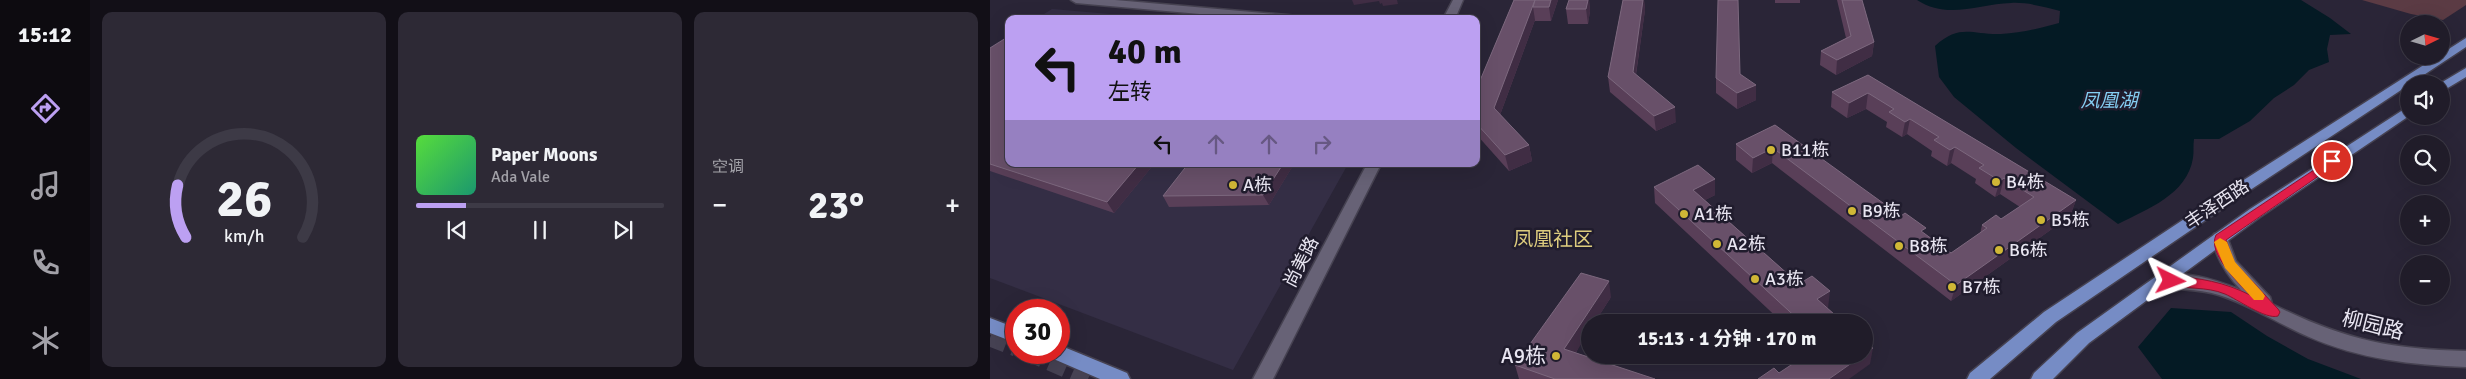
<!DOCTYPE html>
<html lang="zh">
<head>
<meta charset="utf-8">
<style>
	:root { --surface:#201c29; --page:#2d2935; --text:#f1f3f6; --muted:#a2a1a8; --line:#3d3a46; --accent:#bca0f2 }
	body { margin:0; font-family:Signika,"Noto Sans SC",sans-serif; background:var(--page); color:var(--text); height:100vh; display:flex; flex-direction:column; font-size:19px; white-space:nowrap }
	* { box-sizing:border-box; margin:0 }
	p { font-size:16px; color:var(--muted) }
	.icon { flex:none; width:28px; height:28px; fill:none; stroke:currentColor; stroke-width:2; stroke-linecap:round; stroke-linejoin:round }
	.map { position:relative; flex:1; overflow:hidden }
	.sheet { display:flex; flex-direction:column; gap:12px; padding:12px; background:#120f17; width:900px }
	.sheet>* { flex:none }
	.banner { position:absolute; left:15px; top:15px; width:475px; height:152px; border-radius:10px; box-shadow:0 5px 20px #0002,0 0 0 1px var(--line); background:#bca0f2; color:#111; overflow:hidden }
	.needle { width:32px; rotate:85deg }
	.tools { position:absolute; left:1410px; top:15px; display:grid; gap:10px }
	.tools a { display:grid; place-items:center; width:50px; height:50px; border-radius:50%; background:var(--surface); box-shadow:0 5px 20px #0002,0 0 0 1px var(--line); font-size:25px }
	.speed { position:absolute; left:15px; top:299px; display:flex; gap:10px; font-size:25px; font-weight:700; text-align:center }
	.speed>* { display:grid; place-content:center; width:65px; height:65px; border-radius:50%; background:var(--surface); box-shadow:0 5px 20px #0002,0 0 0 1px var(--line); line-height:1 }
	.speed .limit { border:8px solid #d22; background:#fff; color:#111 }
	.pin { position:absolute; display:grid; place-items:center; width:42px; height:42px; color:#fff; margin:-21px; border:2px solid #fff; border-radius:50%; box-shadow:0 1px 5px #0007 }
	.me { position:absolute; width:55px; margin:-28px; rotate:93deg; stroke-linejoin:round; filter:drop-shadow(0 0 4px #0008) }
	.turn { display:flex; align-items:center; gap:18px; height:105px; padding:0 20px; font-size:22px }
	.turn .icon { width:65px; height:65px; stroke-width:2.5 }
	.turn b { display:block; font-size:35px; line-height:42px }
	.lanes { display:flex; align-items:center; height:48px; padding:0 20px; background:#0003; justify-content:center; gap:25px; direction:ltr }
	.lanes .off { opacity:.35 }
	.big { font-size:38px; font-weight:700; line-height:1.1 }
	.sheet .card { flex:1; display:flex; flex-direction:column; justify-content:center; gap:8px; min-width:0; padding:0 18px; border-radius:10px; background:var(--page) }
	.sheet .dial { align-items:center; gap:0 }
	.dial svg { height:130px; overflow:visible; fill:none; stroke:var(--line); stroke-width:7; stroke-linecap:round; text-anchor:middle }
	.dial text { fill:var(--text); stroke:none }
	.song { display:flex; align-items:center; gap:15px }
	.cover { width:60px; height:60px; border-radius:8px; background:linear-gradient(135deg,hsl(110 70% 55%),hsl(160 70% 35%)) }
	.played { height:5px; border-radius:2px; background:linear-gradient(90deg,var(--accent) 20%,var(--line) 20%) }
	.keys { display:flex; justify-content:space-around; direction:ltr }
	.heat { display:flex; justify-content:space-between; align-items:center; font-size:28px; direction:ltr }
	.sheet .tiles { flex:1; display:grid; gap:12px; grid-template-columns:repeat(3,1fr) }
	.trip { position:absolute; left:591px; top:314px; width:292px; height:50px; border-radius:25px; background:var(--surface); box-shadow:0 5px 20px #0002,0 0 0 1px var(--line); font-weight:700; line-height:50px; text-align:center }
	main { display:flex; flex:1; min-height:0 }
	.dock { display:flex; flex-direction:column; width:90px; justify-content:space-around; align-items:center; background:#0d0b10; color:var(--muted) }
	.dock .icon { width:35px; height:35px }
	.dock .selected { color:var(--accent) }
	.dock b { font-size:22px; color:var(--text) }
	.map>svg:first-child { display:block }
</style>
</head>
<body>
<main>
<nav class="dock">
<b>15:12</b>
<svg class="icon selected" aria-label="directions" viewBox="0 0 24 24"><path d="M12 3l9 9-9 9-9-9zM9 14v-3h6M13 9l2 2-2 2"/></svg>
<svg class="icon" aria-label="music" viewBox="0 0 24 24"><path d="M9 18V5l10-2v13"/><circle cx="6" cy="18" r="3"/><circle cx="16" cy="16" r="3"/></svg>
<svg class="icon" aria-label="phone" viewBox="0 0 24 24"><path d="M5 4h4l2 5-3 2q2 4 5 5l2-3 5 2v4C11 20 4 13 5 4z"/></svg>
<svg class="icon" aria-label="climate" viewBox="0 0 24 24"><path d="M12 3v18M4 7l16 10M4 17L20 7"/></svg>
</nav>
<section class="sheet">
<div class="tiles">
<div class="card dial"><svg viewBox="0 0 100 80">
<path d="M14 69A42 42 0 1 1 86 69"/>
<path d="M14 69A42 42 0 0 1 9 37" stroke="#bca0f2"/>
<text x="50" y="56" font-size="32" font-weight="700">26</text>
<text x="50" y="72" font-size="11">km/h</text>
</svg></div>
<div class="card">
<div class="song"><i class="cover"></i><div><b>Paper Moons</b><p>Ada Vale</p></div></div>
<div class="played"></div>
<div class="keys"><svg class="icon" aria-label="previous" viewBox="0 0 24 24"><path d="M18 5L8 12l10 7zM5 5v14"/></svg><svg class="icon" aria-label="pause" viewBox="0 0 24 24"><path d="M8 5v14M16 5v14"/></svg><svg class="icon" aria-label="next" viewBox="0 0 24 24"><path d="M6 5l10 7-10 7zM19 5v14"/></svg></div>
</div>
<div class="card"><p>空调</p>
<div class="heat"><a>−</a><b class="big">23°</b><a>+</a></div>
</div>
</div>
</section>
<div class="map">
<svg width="1476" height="379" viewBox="0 0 1476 379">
	<rect width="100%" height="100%" fill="#2a2537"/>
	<path fill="#342e45" d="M62 9 177 19H46Z
		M19 35V164H358L243 370 0 278V47Z"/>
	<path fill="#5b3b44" d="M1372 0H1476V5L1453 20 1421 14Z"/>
	<path fill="#041a24" d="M927 0H1311L1340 18 1361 34 1340 35 1337 49 1339 62 1319 70 1304 85 1284 98 1260 121 1229 139H1204C1203 145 1204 152 1203 158 1197 195 1157 209 1128 224L1026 148 964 97 949 77 945 46C970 23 982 35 1011 34 1031 33 1051 28 1069 23L1070 11C1055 7 1037 2 1021 3 989 4 957 20 927 0Z
		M1181 308 1241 312 1277 336 1318 359 1371 379H1172L1148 347Z"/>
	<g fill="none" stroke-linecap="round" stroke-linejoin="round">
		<path stroke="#464253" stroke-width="17" stroke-dasharray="17 8" stroke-linecap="butt" d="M0 338 26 348
			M37 352 98 379"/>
		<defs>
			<path id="minor" d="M81 0H125L308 16 313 19H266L86 3Z
				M463 0H473L465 19H453Z
				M377 164H391L283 379H263Z
				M1230 232 1236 234 1246 261 1280 297 1282 304C1353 339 1397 349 1476 351V367C1422 365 1369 359 1319 337 1289 324 1260 305 1229 295 1207 288 1184 291 1165 285L1163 281 1165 277C1191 268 1226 280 1251 290 1237 275 1226 259 1222 238L1224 234Z"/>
			<path id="major" d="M1476 38V47L1245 200 1066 322 1000 379H977L980 373 1054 312 1235 192Z
				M1476 68V77L1451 92V84H1449Z
				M1419 106V116L1270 217 1099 343 1063 379H1041L1044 373 1087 333 1260 209Z
				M0 318 26 328V343L0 333Z
				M69 345 137 373 140 379H110L59 357 57 352H69Z"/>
		</defs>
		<use href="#minor" stroke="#464251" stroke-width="3"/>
		<use href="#major" stroke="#464251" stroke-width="3"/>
		<use href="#minor" fill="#676276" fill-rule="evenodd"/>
		<use href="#major" fill="#768cc5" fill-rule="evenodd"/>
	</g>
	<path fill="#593f58" d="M524 0H568L561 21H545V20L510 115 539 145 542 161 519 171 486 134V90Z
		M579 0H599L600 11 598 24H578L576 9Z
		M633 0H654L655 10 646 75 686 122 666 131 620 92 618 77Z
		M785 0H810V3H785Z
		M847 0H872L884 42 882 56 846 75 830 65 831 51 856 38Z
		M0 48 19 164H164L124 213 0 171Z
		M750 74 766 100 747 109 726 93V78Z
		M878 75 1086 200 1080 216 961 301 782 163 762 173 746 160V144L785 125 961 253 990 234 992 225 1011 219 1030 207 1010 194 1005 197 985 183 986 179 961 163 957 166 941 156 942 151 917 134 912 137 896 127 897 122 876 109 857 118 841 107 842 92Z
		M304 164 279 205 179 207 173 196Z
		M725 179V195L715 200 809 284 838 308H837L853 322H792L665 203 664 187Z
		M621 297 605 322H600L586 353 665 379H529L525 365Z"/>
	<path fill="#402d44" d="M362 0H407L408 4 393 6 392 3 390 4 389 1 364 5Z
		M545 0 543 7 545 20 507 123 504 108Z
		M561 0H568L561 21 559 7Z
		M598 0H599L600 11 598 24 596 9Z
		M653 0H654L655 10 644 87 643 72Z
		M884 42 882 56 846 75 847 60Z
		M766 85V100L747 109V93Z
		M878 93 876 109 857 118 859 103Z
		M685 107 686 122 666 131 664 116Z
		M920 119 917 134 912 137 915 122Z
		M539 145 542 161 519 171 515 155Z
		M965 147 961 163 957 166 960 150Z
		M783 148 782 163 762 173 763 158Z
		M149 164H164L124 213 117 202Z
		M293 164H304L279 205 273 195Z
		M1014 178 1010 194 1005 197 1010 181Z
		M725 179V195L704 206 703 190Z
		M1086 200 1080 216 961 301 966 285Z
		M619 281 621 297 605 322H600V330L578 365 574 349Z
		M840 291 838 308 825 316 827 299Z
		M883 348 880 364 859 379H839L873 355H875V353Z"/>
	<path fill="#685069" stroke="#7c687e" d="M524 0H545L504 108 539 145 515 155 486 123V90Z
		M545 0H561L559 7H543Z
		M579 0H598L596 9H576Z
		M633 0H653L643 72 685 107 664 116 618 77Z
		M728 0H748L750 74 766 85 747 93 726 78Z
		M852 0H872L884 42 847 60 831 51 861 36Z
		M56 17 73 19H54Z
		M126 17 146 19H123Z
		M16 38 19 39V164H149L117 202 0 164V48Z
		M878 75 1086 200 966 285 783 148 763 158 746 144 785 125 911 216 915 213 936 228 931 231 961 253 997 228 992 225 1006 215 1011 219 1044 197 1014 178 1010 181 989 168 994 165 965 147 960 150 944 140 949 137 920 119 915 122 899 112 904 109 878 93 859 103 842 92Z
		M198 164H293L273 195 173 196Z
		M708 165 725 179 703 190 809 284 822 276 840 291 827 299 853 322H811L664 187Z
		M591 273 619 281 574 349 665 379H565L525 365Z
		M875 341 883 348 875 353Z
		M816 355H873L839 379H768L784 368 789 373Z"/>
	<path fill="#e11d48" stroke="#92132f" d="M1342 158 1347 161 1346 164 1236 240 1244 262 1288 309 1290 312 1288 316C1276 320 1247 299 1235 294 1216 286 1196 290 1177 284L1175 281 1177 277 1181 276C1210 278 1234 282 1260 295 1248 282 1217 253 1226 235Z"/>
	<path fill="#f59e0b" d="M1230 238 1237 242 1245 262 1273 293 1275 296 1273 300H1264L1235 268 1224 242Z"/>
	<g fill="#d0b736" stroke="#201c2d" stroke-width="2">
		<circle cx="781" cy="150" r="5"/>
		<circle cx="1006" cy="182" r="5"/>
		<circle cx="243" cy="185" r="5"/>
		<circle cx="862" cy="211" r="5"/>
		<circle cx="694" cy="214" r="5"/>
		<circle cx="1051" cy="220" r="5"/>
		<circle cx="727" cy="244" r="5"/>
		<circle cx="909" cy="246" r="5"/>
		<circle cx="1009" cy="250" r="5"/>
		<circle cx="765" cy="279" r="5"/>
		<circle cx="962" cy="287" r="5"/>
		<circle cx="566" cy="356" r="5"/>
	</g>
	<g text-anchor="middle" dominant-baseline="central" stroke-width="5" stroke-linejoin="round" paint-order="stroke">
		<g font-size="18" fill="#e8e5f1" stroke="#201c2d" text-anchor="start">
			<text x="791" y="150">B11栋</text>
			<text x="1016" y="182">B4栋</text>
			<text x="253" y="185">A栋</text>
			<text x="872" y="211">B9栋</text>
			<text x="704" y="214">A1栋</text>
			<text x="1061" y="220">B5栋</text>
			<text x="737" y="244">A2栋</text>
			<text x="919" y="246">B8栋</text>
			<text x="1019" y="250">B6栋</text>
			<text x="775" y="279">A3栋</text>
			<text x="972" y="287">B7栋</text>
		</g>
		<g font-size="18" fill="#e8e5f1" stroke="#201c2d">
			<text transform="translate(1227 204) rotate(-34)">丰泽西路</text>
			<text transform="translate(311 262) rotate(-63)">尚美路</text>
		</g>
		<g font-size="19" font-style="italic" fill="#85cef3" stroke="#201c2d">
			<text x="1119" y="101">凤凰湖</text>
		</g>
		<g font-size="20" fill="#ddcc7e" stroke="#201c2d">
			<text x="563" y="239">凤凰社区</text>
		</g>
		<g font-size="21" fill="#e8e5f1" stroke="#201c2d">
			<text transform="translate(1383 325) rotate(14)">柳园路</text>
		</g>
		<g font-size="21" fill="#e8e5f1" stroke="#201c2d" text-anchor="end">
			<text x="556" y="356">A9栋</text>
		</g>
	</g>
</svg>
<div class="tools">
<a><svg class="needle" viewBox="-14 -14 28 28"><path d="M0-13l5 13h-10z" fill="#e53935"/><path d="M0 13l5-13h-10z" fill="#a2a1a8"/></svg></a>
<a><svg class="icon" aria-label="sound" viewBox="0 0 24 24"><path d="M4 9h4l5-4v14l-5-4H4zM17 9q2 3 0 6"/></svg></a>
<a><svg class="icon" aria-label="search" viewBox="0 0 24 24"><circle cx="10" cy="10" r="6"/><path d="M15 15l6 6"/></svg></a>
<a>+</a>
<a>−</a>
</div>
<div class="speed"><div class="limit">30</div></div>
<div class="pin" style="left:1342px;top:161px;background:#d93025"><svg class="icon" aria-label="arrive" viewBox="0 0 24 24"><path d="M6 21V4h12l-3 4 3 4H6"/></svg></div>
<svg class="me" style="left:1181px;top:281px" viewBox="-20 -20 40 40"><path d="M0-17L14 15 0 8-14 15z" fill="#e11d48" stroke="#fff" stroke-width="4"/></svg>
<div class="trip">15:13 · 1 分钟 · 170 m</div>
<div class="banner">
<div class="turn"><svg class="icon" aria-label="left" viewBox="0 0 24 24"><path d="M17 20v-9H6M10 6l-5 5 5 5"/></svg><div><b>40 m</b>左转</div></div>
<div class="lanes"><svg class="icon" aria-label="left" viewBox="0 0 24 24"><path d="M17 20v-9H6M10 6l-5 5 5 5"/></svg><svg class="icon off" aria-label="ahead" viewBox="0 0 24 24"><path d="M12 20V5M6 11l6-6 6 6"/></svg><svg class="icon off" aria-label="ahead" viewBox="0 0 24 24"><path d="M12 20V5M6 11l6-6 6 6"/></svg><svg class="icon off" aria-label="right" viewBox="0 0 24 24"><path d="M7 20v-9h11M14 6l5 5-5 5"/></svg></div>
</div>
</div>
</main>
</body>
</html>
